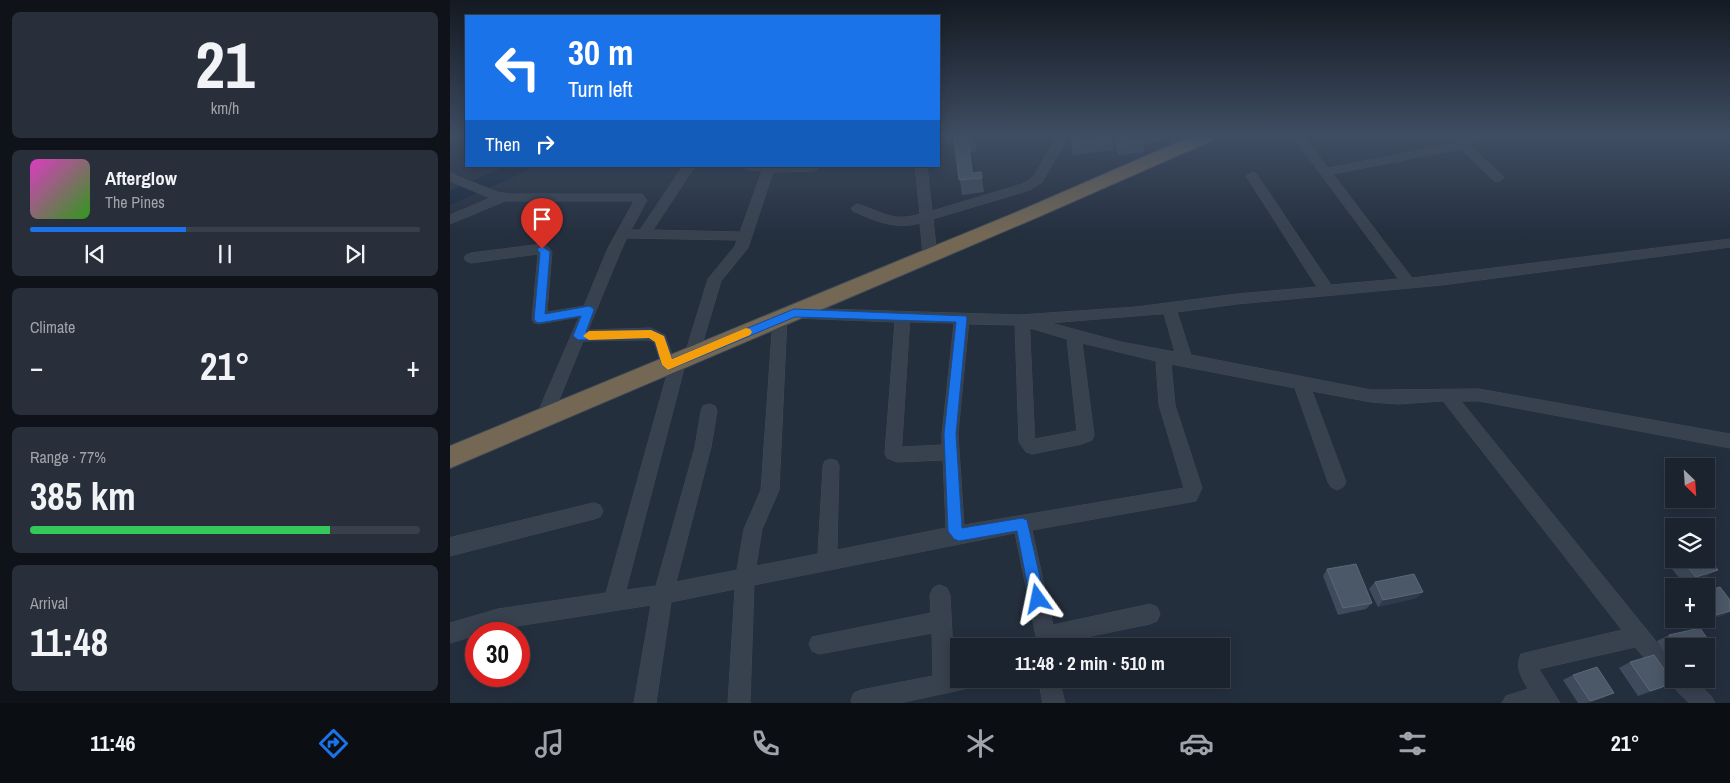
<!DOCTYPE html>
<html lang="en">
<head>
<meta charset="utf-8">
<style>
	:root { --surface:#1b232e; --page:#282f3a; --text:#f1f3f6; --muted:#a0a4aa; --line:#39404a; --accent:#1a73e8 }
	body { margin:0; font-family:"Archivo Narrow",sans-serif; background:var(--page); color:var(--text); height:100vh; display:flex; flex-direction:column; font-size:19px; white-space:nowrap }
	* { box-sizing:border-box; margin:0 }
	p { font-size:16px; color:var(--muted) }
	.icon { flex:none; width:28px; height:28px; fill:none; stroke:currentColor; stroke-width:2; stroke-linecap:round; stroke-linejoin:round }
	.map { position:relative; flex:1; overflow:hidden }
	.panel { display:flex; flex-direction:column; gap:12px; padding:12px; background:#0f1319; width:450px }
	.panel>* { flex:none }
	.banner { position:absolute; left:15px; top:15px; width:475px; height:152px; border-radius:0px; box-shadow:0 2px 12px #0003,0 0 0 1px var(--line); background:#1a73e8; color:#fff; overflow:hidden }
	.needle { width:32px; rotate:155deg }
	.fabs { position:absolute; left:1215px; top:458px; display:grid; gap:10px }
	.fabs a { display:grid; place-items:center; width:50px; height:50px; border-radius:0px; background:var(--surface); box-shadow:0 2px 12px #0003,0 0 0 1px var(--line); font-size:25px }
	.speed { position:absolute; left:15px; top:622px; display:flex; gap:10px; font-size:25px; font-weight:700; text-align:center }
	.speed>* { display:grid; place-content:center; width:65px; height:65px; border-radius:50%; background:var(--surface); box-shadow:0 2px 12px #0003,0 0 0 1px var(--line); line-height:1 }
	.speed .limit { border:8px solid #d22; background:#fff; color:#111 }
	.pin { position:absolute; display:grid; place-items:center; width:42px; height:42px; color:#fff; margin:-51px -21px; border-radius:50% 50% 50% 0; rotate:-45deg; box-shadow:0 0 5px #0007 }
	.pin .icon { rotate:45deg }
	.me { position:absolute; width:55px; margin:-28px; rotate:348deg; stroke-linejoin:round; filter:drop-shadow(0 0 4px #0008) }
	.turn { display:flex; align-items:center; gap:18px; height:105px; padding:0 20px; font-size:22px }
	.turn .icon { width:65px; height:65px; stroke-width:2.5 }
	.turn b { display:block; font-size:35px; line-height:42px }
	.then { display:flex; align-items:center; height:48px; padding:0 20px; background:#0003; gap:10px; font-size:19px }
	.big { font-size:38px; font-weight:700; line-height:1.1 }
	.panel .widget { flex:1; display:flex; flex-direction:column; justify-content:center; gap:8px; min-width:0; padding:0 18px; border-radius:8px; background:var(--page) }
	.panel .dial { align-items:center; gap:0 }
	.dial b { font-size:65px; line-height:1 }
	.song { display:flex; align-items:center; gap:15px }
	.cover { width:60px; height:60px; border-radius:8px; background:linear-gradient(135deg,hsl(310 70% 55%),hsl(110 70% 35%)) }
	.played { height:5px; border-radius:2px; background:linear-gradient(90deg,var(--accent) 40%,var(--line) 40%) }
	.keys { display:flex; justify-content:space-around; direction:ltr }
	.heat { display:flex; justify-content:space-between; align-items:center; font-size:28px; direction:ltr }
	.charge { height:8px; border-radius:4px; background:linear-gradient(90deg,#34c759 77%,var(--line) 0) }
	.trip { position:absolute; left:500px; top:638px; width:280px; height:50px; border-radius:0px; background:var(--surface); box-shadow:0 2px 12px #0003,0 0 0 1px var(--line); font-weight:700; line-height:50px; text-align:center }
	.tabs { display:flex; height:80px; justify-content:space-around; align-items:center; background:#0b0e12; color:var(--muted) }
	.tabs .icon { width:35px; height:35px }
	.tabs .active { color:var(--accent) }
	.tabs b { font-size:22px; color:var(--text) }
	main { display:flex; flex:1; min-height:0 }
	.map>svg:first-child { display:block }
</style>
</head>
<body>
<main>
<section class="panel">
<div class="widget dial"><b>21</b><p>km/h</p></div>
<div class="widget">
<div class="song"><i class="cover"></i><div><b>Afterglow</b><p>The Pines</p></div></div>
<div class="played"></div>
<div class="keys"><svg class="icon" aria-label="previous" viewBox="0 0 24 24"><path d="M18 5L8 12l10 7zM5 5v14"/></svg><svg class="icon" aria-label="pause" viewBox="0 0 24 24"><path d="M8 5v14M16 5v14"/></svg><svg class="icon" aria-label="next" viewBox="0 0 24 24"><path d="M6 5l10 7-10 7zM19 5v14"/></svg></div>
</div>
<div class="widget"><p>Climate</p>
<div class="heat"><a>−</a><b class="big">21°</b><a>+</a></div>
</div>
<div class="widget"><p>Range · 77%</p><b class="big">385 km</b><div class="charge"></div></div>
<div class="widget"><p>Arrival</p><b class="big">11:48</b></div>
</section>
<div class="map">
<svg width="1280" height="703" viewBox="0 0 1280 703">
	<rect width="100%" height="100%" fill="#242f3e"/>
	<g fill="none" stroke-linecap="round" stroke-linejoin="round">
		<path fill="#17263c" fill-rule="evenodd" d="M56 166H81L79 170 0 205V191Z"/>
		<defs>
			<path id="minor" d="M716 136H727L736 149 734 151H726Z
				M843 136H854L878 168 1003 144 1016 137 1041 136 1040 138 1018 144 1052 175 1054 178 1048 182 1044 181 1011 149 883 174 962 278 1280 239V247L992 285 787 304 727 312 741 355 921 390 1029 389 1280 434V448L1029 401H1011L1209 645 1224 659V679H1244L1261 696 1265 703H1239L1195 659 1185 647 1089 669 1110 703H1052L1056 696 1078 689C1071 676 1065 668 1071 654L1172 630 993 401 948 404 921 402 862 391 896 482 893 487 887 490 881 487 878 482 845 388 721 364 725 405 752 488 746 501 582 530 603 625 700 604 707 607 710 614 707 621 700 624 607 643 608 646H588L565 533 304 585 300 703H278L285 589 221 602 206 703H184L201 605 48 629 0 643V623L48 609 156 593 218 371 213 369 204 342 199 340 133 341 100 422 94 424 88 422 86 417 129 317 89 324 84 323 82 319 88 254 21 263 16 261 14 258 16 255 21 253 92 244 97 246 102 252 97 312 134 306 158 248 184 201H55L0 224V215L40 198 0 181V173L47 192 60 194H192L197 200 181 230H190L233 166H245L203 230 290 232 312 171 298 170 292 166 370 167 364 171 323 172 298 248 271 281 248 358 243 360 238 358 235 354 258 279 285 246 287 240 177 238 172 248 138 330 201 328 215 335 223 357 228 355 233 357 236 361 176 590 206 586 245 447 251 411 253 406 259 404 265 406 267 411 261 447 226 582 287 570 294 529 311 490 323 318 325 314 330 313 335 314 337 318 329 490 312 529 306 566 368 554 373 466 375 461 381 459 387 461 389 466 387 550 496 528 493 460 447 462 437 458 435 453 445 322 344 318 339 317 337 313 339 309 344 308 569 315 686 307 787 294 867 287 796 176 802 172 806 173 881 285 948 279ZM714 314 725 352 671 342 601 323ZM460 322 504 323 492 434V445L452 447ZM519 324 565 325 569 442 576 452 582 454 632 444 642 440 644 435 632 343 706 361 709 405 734 488 514 525 508 434ZM580 328 617 339 627 431 585 439Z
				M607 137H615L617 139 592 182 580 190 483 219 487 256 485 259H475L473 256 470 223C445 230 425 221 403 211L401 208 407 204C432 211 441 223 470 214L465 166H477L482 211 572 184 583 177Z
				M144 503 150 505 153 511 150 517 144 519 0 556V538Z
				M490 585 497 588 500 595 504 672 509 671V679H531L528 686 450 703H402L401 700 404 693 411 690 483 676 482 633 369 654 362 651 359 644 362 637 481 613 480 595 483 588Z
				M589 679H609L615 703H593Z"/>
			<path id="highway" d="M742 136H765L763 140 588 217 0 468V446L574 209Z"/>
		</defs>
		<use href="#minor" stroke="#414a57" stroke-width="1"/>
		<use href="#highway" stroke="#434c59" stroke-width="2"/>
		<use href="#minor" fill="#38414e" fill-rule="evenodd"/>
		<use href="#highway" fill="#746855" fill-rule="evenodd"/>
	</g>
	<path fill="#3f4b5c" d="M504 136H524L527 151 520 152 523 173 531 172 534 192 512 195Z
		M620 136 663 141V150L623 155 621 145Z
		M663 136H678V137L687 136H711V142L695 144 694 152 668 155Z
		M1233 562 1256 577 1234 584 1222 569Z
		M877 569 922 603 916 609 888 615 873 576Z
		M925 582 973 592 966 598 928 607 919 589Z
		M1256 591 1274 615 1254 621 1252 619H1256Z
		M1250 628 1266 651 1256 655V646H1224V663L1222 664 1207 641 1219 635Z
		M1180 662 1212 688 1188 696 1169 668Z
		M1123 675 1164 693 1153 698 1139 703H1128L1113 680Z"/>
	<path fill="#2f3b4b" d="M1268 570 1256 577 1234 584 1246 577Z
		M973 592 966 598 928 607 933 600Z
		M1280 611V612L1274 615 1254 621 1266 615Z
		M1224 683 1212 688 1188 696 1200 691Z
		M1164 693 1153 698 1139 703H1136Z"/>
	<path fill="#4b5868" stroke="#5c6777" d="M504 136H524L525 137 518 138 522 173 531 172 532 178 509 180Z
		M621 136H661L663 141 623 145Z
		M666 136H678V137L692 136 695 143 668 145Z
		M1256 556 1268 570 1246 577 1233 562 1245 559H1256Z
		M906 564 922 603 893 608 877 569Z
		M964 574 973 592 933 600 925 582Z
		M1270 587 1280 600V611L1266 615 1256 602V591Z
		M1250 628 1266 651 1256 653V646H1227L1219 635Z
		M1204 655 1224 683 1200 691 1180 662Z
		M1147 667 1164 693 1140 701 1123 675Z"/>
	<linearGradient id="sky" x2="0" y2="1"><stop stop-color="#141a22"/><stop offset="0.58" stop-color="#3f4d63"/><stop offset="1" stop-color="#3f4d63" stop-opacity="0"/></linearGradient>
	<rect width="1280" height="235" fill="url(#sky)"/>
	<path fill="#1a73e8" stroke="#114b97" d="M92 246 100 252 95 314 139 306 143 308 144 310 136 332 201 330 214 336 222 359 344 309 516 316 517 318 506 434 512 528 572 518 577 520 595 599 593 604 588 606 583 604 580 599 567 531 509 541 504 539 498 531 494 434 506 322 345 317 218 370 212 365 205 342 199 338 128 340 123 336 131 316 89 323 86 322 84 319 90 253 87 249Z"/>
	<path fill="#f59e0b" d="M296 328 300 329 302 332 300 335 218 370 212 365 205 342 199 338 139 340 133 336 139 331 201 330 214 336 222 359Z"/>
</svg>
<div class="fabs">
<a><svg class="needle" viewBox="-14 -14 28 28"><path d="M0-13l5 13h-10z" fill="#e53935"/><path d="M0 13l5-13h-10z" fill="#a0a4aa"/></svg></a>
<a><svg class="icon" aria-label="layers" viewBox="0 0 24 24"><path d="M12 4l9 5-9 5-9-5zM3 14l9 5 9-5"/></svg></a>
<a>+</a>
<a>−</a>
</div>
<div class="speed"><div class="limit">30</div></div>
<div class="pin" style="left:92px;top:249px;background:#d93025"><svg class="icon" aria-label="arrive" viewBox="0 0 24 24"><path d="M6 21V4h12l-3 4 3 4H6"/></svg></div>
<svg class="me" style="left:588px;top:599px" viewBox="-20 -20 40 40"><path d="M0-17L14 15 0 8-14 15z" fill="#1a73e8" stroke="#fff" stroke-width="4"/></svg>
<div class="trip">11:48 · 2 min · 510 m</div>
<div class="banner">
<div class="turn"><svg class="icon" aria-label="left" viewBox="0 0 24 24"><path d="M17 20v-9H6M10 6l-5 5 5 5"/></svg><div><b>30 m</b>Turn left</div></div>
<div class="then">Then<svg class="icon" aria-label="right" viewBox="0 0 24 24"><path d="M7 20v-9h11M14 6l5 5-5 5"/></svg></div>
</div>
</div>
</main>
<nav class="tabs">
<b>11:46</b>
<svg class="icon active" aria-label="directions" viewBox="0 0 24 24"><path d="M12 3l9 9-9 9-9-9zM9 14v-3h6M13 9l2 2-2 2"/></svg>
<svg class="icon" aria-label="music" viewBox="0 0 24 24"><path d="M9 18V5l10-2v13"/><circle cx="6" cy="18" r="3"/><circle cx="16" cy="16" r="3"/></svg>
<svg class="icon" aria-label="phone" viewBox="0 0 24 24"><path d="M5 4h4l2 5-3 2q2 4 5 5l2-3 5 2v4C11 20 4 13 5 4z"/></svg>
<svg class="icon" aria-label="climate" viewBox="0 0 24 24"><path d="M12 3v18M4 7l16 10M4 17L20 7"/></svg>
<svg class="icon" aria-label="car" viewBox="0 0 24 24"><path d="M5 17H2v-5l4-1 3-4h7l3 4 3 1v5h-3M9 17h6M6 11h13"/><circle cx="7" cy="17" r="2"/><circle cx="17" cy="17" r="2"/></svg>
<svg class="icon" aria-label="filters" viewBox="0 0 24 24"><path d="M4 7h16M4 17h16"/><circle cx="9" cy="7" r="2"/><circle cx="15" cy="17" r="2"/></svg>
<b>21°</b>
</nav>
</body>
</html>
